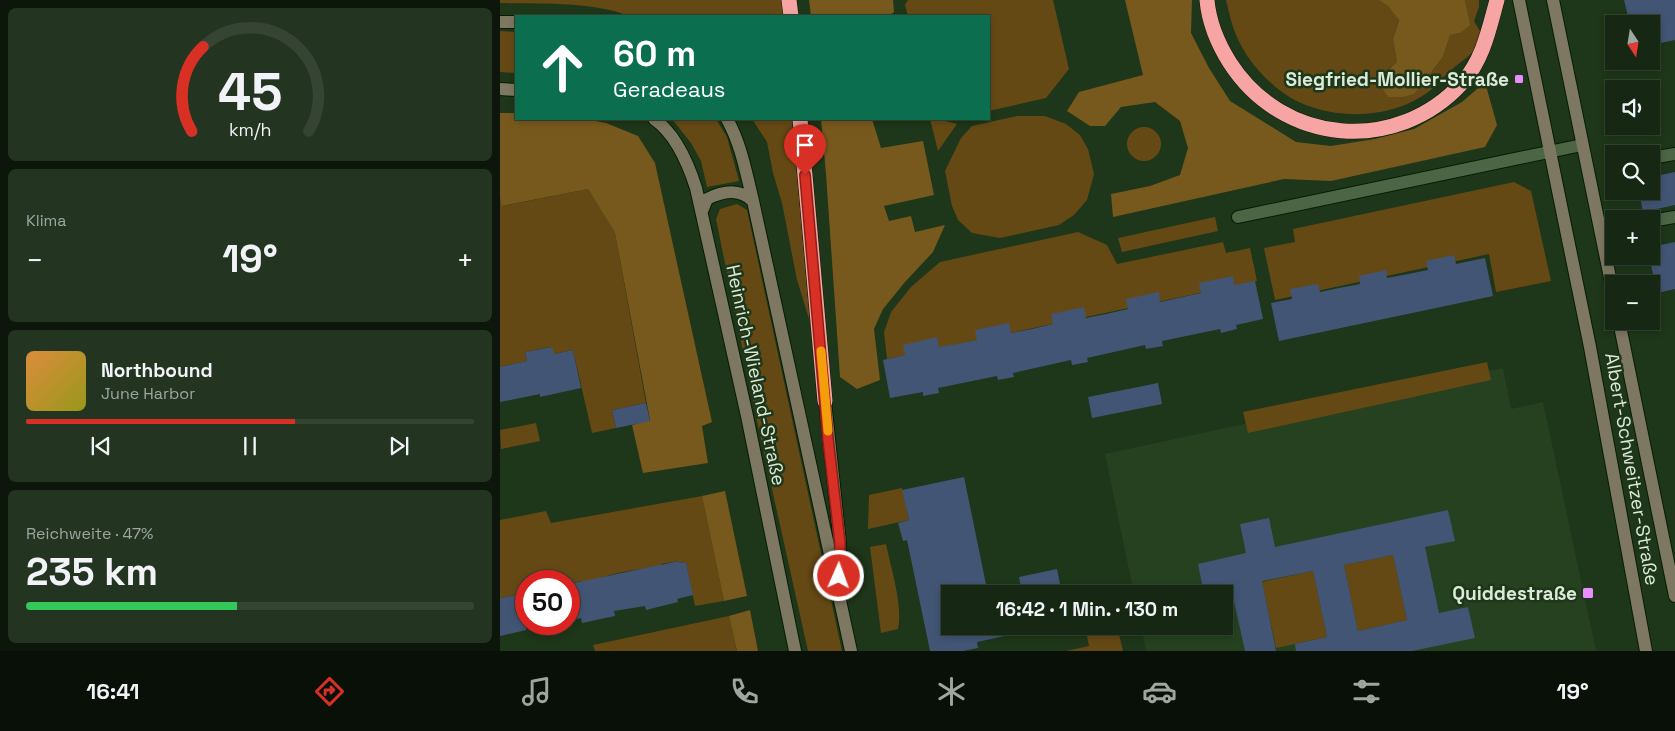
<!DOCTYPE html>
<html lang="de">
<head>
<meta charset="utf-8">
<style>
	:root { --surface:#162813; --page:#233421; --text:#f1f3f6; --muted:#9ea6a0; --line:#354433; --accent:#d93025 }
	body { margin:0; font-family:"Space Grotesk",sans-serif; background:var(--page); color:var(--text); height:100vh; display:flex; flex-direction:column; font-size:19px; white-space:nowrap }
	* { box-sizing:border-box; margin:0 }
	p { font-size:16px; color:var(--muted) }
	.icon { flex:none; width:28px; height:28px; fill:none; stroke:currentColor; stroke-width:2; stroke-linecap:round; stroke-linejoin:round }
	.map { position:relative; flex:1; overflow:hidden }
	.drawer { display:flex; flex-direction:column; gap:8px; padding:8px; background:#0c160a; width:500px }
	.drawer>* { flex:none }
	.guide { position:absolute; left:15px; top:15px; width:475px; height:105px; border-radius:0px; box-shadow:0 2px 8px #0003,0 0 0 1px var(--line); background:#0b6e4f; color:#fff; overflow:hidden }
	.needle { width:32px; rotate:168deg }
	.fabs { position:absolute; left:1105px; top:15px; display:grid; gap:10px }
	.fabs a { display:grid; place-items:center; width:55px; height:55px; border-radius:0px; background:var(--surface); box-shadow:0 2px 8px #0003,0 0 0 1px var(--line); font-size:25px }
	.speed { position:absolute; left:15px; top:570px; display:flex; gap:10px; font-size:25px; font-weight:700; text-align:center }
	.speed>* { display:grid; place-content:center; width:65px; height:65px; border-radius:50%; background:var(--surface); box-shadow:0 2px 8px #0003,0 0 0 1px var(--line); line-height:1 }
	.speed .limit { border:8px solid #d22; background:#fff; color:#111 }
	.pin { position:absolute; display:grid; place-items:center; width:42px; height:42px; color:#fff; margin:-51px -21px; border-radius:50% 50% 50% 0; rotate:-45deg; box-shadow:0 0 5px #0007 }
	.pin .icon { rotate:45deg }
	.me { position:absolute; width:55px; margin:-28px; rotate:2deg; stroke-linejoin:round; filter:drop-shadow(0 0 4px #0008) }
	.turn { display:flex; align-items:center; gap:18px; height:105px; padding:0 15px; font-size:22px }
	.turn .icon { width:65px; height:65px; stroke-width:2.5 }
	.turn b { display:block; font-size:35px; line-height:42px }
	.big { font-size:38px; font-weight:700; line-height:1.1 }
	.drawer .widget { flex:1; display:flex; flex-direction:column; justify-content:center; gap:8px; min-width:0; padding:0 18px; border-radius:8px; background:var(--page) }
	.drawer .dial { align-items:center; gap:0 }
	.dial svg { height:130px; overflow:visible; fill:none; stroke:var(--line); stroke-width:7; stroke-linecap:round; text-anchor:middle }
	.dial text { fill:var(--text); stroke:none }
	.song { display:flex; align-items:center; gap:15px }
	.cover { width:60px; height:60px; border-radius:8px; background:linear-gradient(135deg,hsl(30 70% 55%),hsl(60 70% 35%)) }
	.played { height:5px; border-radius:2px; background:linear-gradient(90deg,var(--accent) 60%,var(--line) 60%) }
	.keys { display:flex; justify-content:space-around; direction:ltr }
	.heat { display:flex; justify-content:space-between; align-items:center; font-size:28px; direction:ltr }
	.charge { height:8px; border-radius:4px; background:linear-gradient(90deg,#34c759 47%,var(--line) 0) }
	.trip { position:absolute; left:441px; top:585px; width:292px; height:50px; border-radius:0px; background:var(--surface); box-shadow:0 2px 8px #0003,0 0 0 1px var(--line); font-weight:700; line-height:50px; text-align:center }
	.tabs { display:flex; height:80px; justify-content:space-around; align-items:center; background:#091008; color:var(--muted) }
	.tabs .icon { width:35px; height:35px }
	.tabs .current { color:var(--accent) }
	.tabs b { font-size:22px; color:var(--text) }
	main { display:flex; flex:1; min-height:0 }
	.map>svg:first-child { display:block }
</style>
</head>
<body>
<main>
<section class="drawer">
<div class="widget dial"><svg viewBox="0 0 100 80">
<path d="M14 69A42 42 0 1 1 86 69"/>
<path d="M14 69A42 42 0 0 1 21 17" stroke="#d93025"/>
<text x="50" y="56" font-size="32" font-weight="700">45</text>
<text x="50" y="72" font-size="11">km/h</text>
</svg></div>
<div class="widget"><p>Klima</p>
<div class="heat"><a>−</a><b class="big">19°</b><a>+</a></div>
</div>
<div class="widget">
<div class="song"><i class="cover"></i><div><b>Northbound</b><p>June Harbor</p></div></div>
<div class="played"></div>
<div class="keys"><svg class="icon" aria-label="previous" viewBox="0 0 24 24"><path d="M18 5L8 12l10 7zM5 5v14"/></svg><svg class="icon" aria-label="pause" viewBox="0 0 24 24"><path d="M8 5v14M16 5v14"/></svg><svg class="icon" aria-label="next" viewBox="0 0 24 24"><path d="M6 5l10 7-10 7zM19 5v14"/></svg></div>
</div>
<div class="widget"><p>Reichweite · 47%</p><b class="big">235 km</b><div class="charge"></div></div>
</section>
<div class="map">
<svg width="1175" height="651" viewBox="0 0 1175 651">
	<rect width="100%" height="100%" fill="#1e3619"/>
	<path fill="#26411f" d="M1003 368 1011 409 1043 402 1096 651H646L641 626H725V594H634L605 454Z"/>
	<path fill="#654915" d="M0 0H282L283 16H130C90 1 43 4 0 3Z
		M408 0H553L569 69 546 98 489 111V16H408L405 5Z
		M726 0H878L888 6 899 19 893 39 897 62 888 69 933 70 943 57 950 35 960 33 968 17 965 0H979V7L974 21 981 33C979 38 978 46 974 51 966 59 956 65 948 73 943 78 938 84 932 89 892 122 823 122 782 92 766 80 751 64 742 47 733 32 730 16 726 0Z
		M0 31 16 32V73L0 72Z
		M517 116H545L566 124 580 135 588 149 594 174 587 200 574 215 559 225 500 238 472 233 458 220 452 206 445 171 461 138 472 126Z
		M172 119H216L227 137 239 181 207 187 201 161 191 143Z
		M252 119H292L310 322 297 280 282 203 273 173 267 142Z
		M430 119H437L457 124 438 151Z
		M627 144a17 17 0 1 1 34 0a17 17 0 1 1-34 0Z
		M1014 182 1031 191 1051 281 996 292 989 254 775 300 764 248 795 242 793 229Z
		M88 189 115 233 146 403 112 410 116 428 92 433 73 350 53 354 51 347 25 352 27 361 0 367V197L3 206Z
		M237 204 247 210 342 651H308L258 426 216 219 220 209Z
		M715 217 718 231 622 252 618 238Z
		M578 232 607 245 617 264 723 242 726 253 750 248 757 281 387 359 384 332 391 312 411 287 440 262Z
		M987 362 991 380 748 433 743 412Z
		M36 423 40 441 1 449 0 430Z
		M402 488 409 520 368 529 369 495Z
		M202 496 224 601 195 606 186 562 179 563V561L161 564V568C135 568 108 574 83 584L82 581 69 584V581H26V596L18 598 17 595 0 598V520L46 511 51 523Z
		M386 544C391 569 403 604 398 629L381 633 370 547Z
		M893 555 907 620 858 631 844 565Z
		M813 571 827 637 776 648 762 582Z
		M229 616 237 651H95L93 645Z
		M585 626H617L623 651H566L589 646Z"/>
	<path fill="#78591d" d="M309 0H393L394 12 389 16H311Z
		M625 0H692L691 33 709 68 730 101 796 142 831 146 875 139 914 129 962 102 985 82 997 125 985 147 831 181 784 179 613 217 611 194 650 186 680 175 688 148 680 121 655 102 621 107 605 126H590L567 111 579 92 643 75Z
		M878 0H965L970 25 960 33 950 35 943 57 914 94 902 97H889C874 81 884 73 897 62L893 39 899 20 888 6Z
		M0 113H16V119H84L106 123 138 136 155 163 212 422 202 426 208 463 143 473 132 425 150 420 115 233 88 189 2 206 0 197Z
		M321 119H372L381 148 423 141 434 195 384 206 389 221 411 216 415 232 445 225 433 252 405 282 383 309 374 329 380 380 357 389 340 377 326 174Z
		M225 491 247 596 224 601 202 496Z
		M250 610 258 651H237L229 616Z"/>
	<path fill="#425575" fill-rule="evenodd" d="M1124 0H1175V40L1151 45V24H1130Z
		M1175 172V205L1143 212 1139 191H1151V177Z
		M1175 242V289L1157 293 1149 256H1151V247Z
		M954 255 956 264 985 258 993 296 779 341 771 303 792 299 790 289 818 284 820 292 839 288 860 284 859 276 886 270 887 278 908 274 928 270 926 261Z
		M733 276 734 285 755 281 763 319 736 325 737 329 721 333 720 329 662 341 663 346 646 349 645 345 587 358 588 362 572 365 571 360 513 373 514 377 498 380 497 376 438 388 439 393 423 396V392L390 398 383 360 405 355 403 345 437 337 439 347 457 344 477 340 475 330 509 323 511 333 532 329 553 324 551 314 584 307 586 318 606 314 628 309 626 299 659 292 660 302 701 293 699 283Z
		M52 347 54 354 73 350 81 388 40 397V394L0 402V367L27 361 25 352Z
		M658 383 662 404 592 418 588 397Z
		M146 403 150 421 116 428 112 410Z
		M464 477 488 594H450V626H513L514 634 477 642 478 648 463 651H430L407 540 403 541 398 523 409 520 402 490Z
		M948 510 955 541 925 547 939 613 968 607 975 638 912 651H796L795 644 827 637 813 571 762 581 776 651H745L731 588 704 594 698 564 746 553 740 524 769 518 775 547ZM893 555 907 620 858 631 844 565Z
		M179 561V563L186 562 193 595 177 599 178 602 146 610 145 606 114 611 115 616 82 623 81 618 69 621V584Z
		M557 569 562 594H522L519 577Z
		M17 595 18 598 26 596V630L0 636V598Z"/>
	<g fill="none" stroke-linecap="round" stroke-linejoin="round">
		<defs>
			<path id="lane" d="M1151 158 1175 154
				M1151 221 1175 217"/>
			<path id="street" d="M738 217 1082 145"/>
			<path id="secondary" d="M1019 0 1090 347 1146 651
				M1053 0 1114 297
				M0 22H16
				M0 89 16 90
				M154 119C176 134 188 163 196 188L247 416 295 651
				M227 119C241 144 246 172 253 201L351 651
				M202 211 207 199C223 191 239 188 253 201
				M1119 321 1175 596
				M325 401 340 543 339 573"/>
			<path id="highway" d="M289 0 291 16
				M707 0C709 23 718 44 730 63 783 145 896 155 962 83 983 60 989 29 997 0
				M300 119 325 401"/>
		</defs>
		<use href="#lane" stroke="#061d03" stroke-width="14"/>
		<use href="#street" stroke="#061d03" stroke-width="14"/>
		<use href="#secondary" stroke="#061d03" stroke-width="14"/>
		<use href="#highway" stroke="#061d03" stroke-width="16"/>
		<use href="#lane" stroke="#4b6545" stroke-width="12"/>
		<use href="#street" stroke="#4b6545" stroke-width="12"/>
		<use href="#secondary" stroke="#7e7862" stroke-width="12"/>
		<use href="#highway" stroke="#f6a5a4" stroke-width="15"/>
	</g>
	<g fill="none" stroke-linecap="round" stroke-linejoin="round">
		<defs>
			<path id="route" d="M305 175 328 439 340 543 339 576"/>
		</defs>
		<use href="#route" stroke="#8d1f18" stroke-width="12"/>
		<use href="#route" stroke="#d93025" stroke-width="9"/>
		<path stroke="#f59e0b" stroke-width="9" d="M321 351 328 431"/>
	</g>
	<g fill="#e98efe" stroke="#1e3619" stroke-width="2">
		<rect x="1014" y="74" width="10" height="10" rx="2.5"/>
		<rect x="1082" y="587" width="12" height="12" rx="2.5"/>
	</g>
	<g text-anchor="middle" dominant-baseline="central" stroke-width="5" stroke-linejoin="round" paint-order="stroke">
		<g font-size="19" font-weight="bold" fill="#dcead8" stroke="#1e3619" text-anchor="end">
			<text x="1009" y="79">Siegfried-Mollier-Straße</text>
			<text x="1077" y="593">Quiddestraße</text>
		</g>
		<g font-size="19" fill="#dcead8" stroke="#1e3619">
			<text transform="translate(256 375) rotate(78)">Heinrich-Wieland-Straße</text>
			<text transform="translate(1132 469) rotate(80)">Albert-Schweitzer-Straße</text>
		</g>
	</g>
</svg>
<div class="fabs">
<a><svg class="needle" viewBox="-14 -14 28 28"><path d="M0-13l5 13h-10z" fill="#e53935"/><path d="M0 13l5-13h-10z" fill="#9ea6a0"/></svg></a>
<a><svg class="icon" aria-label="sound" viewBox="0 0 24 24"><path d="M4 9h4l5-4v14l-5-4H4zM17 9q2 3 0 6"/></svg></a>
<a><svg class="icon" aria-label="search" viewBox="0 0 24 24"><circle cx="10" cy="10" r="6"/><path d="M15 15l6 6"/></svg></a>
<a>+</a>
<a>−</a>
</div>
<div class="speed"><div class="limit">50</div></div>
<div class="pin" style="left:305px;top:175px;background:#d93025"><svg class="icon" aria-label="arrive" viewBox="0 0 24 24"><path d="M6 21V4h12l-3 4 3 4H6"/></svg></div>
<svg class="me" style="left:339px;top:576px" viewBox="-20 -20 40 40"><circle r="17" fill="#d93025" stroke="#fff" stroke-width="3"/><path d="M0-11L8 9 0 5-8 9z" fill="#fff"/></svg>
<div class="trip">16:42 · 1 Min. · 130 m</div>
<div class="guide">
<div class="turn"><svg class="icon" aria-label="ahead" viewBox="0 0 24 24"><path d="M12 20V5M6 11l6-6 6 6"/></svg><div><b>60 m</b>Geradeaus</div></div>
</div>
</div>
</main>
<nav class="tabs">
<b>16:41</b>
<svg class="icon current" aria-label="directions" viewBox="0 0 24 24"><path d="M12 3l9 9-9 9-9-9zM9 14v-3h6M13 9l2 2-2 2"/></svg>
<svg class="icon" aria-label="music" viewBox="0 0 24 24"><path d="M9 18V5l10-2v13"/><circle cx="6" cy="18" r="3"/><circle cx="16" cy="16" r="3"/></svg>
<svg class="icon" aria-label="phone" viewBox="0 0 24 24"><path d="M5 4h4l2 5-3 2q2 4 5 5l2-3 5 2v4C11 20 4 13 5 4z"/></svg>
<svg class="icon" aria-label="climate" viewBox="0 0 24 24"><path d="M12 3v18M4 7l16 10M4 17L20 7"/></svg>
<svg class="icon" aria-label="car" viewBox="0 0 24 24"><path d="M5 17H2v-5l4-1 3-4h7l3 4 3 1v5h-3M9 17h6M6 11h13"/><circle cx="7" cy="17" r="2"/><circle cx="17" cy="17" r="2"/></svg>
<svg class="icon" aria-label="filters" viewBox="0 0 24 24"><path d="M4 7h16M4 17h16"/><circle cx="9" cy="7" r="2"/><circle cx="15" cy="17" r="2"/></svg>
<b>19°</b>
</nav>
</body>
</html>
